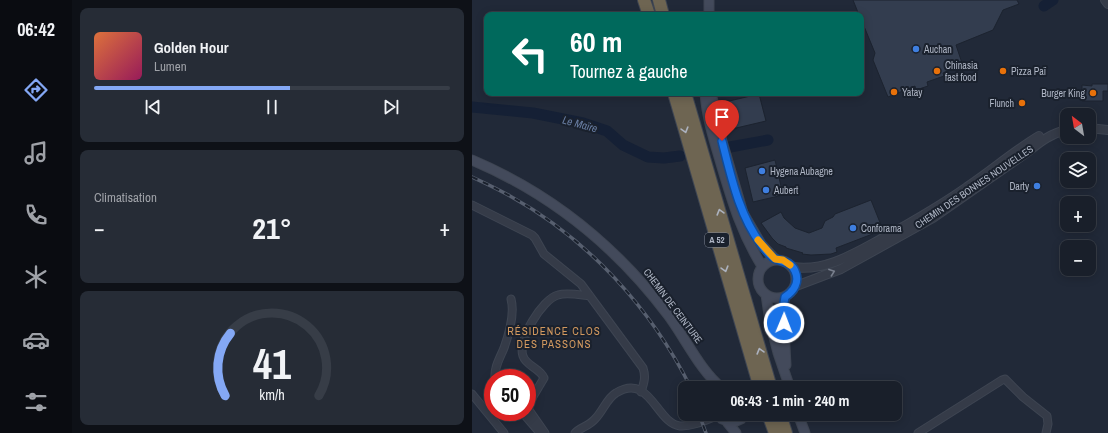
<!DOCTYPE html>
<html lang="fr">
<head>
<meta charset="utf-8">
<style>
	:root { --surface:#191f2a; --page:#262c36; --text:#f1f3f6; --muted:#9fa2a8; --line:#373d47; --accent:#84a8f5 }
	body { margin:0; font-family:"Archivo Narrow",sans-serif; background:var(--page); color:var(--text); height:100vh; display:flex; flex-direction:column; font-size:15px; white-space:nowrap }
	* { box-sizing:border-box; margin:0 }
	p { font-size:13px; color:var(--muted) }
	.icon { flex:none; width:22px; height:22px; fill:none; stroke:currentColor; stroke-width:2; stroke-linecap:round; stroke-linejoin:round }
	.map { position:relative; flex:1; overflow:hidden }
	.sheet { display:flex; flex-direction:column; gap:8px; padding:8px; background:#0e1117; width:400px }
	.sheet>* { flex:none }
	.top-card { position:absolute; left:12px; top:12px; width:380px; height:84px; border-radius:8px; box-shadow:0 2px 10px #0003,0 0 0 1px var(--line); background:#00695c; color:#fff; overflow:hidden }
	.needle { width:26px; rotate:329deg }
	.tools { position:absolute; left:588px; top:108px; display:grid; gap:8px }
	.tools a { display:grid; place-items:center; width:36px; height:36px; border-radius:8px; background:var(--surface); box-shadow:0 2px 10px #0003,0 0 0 1px var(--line); font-size:20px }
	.speed { position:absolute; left:12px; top:369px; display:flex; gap:8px; font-size:20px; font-weight:700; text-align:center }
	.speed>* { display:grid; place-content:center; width:52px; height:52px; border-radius:50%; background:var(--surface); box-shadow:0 2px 10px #0003,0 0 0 1px var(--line); line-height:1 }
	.speed .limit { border:6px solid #d22; background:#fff; color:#111 }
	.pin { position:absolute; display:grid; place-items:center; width:34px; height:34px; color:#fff; margin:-41px -17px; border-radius:50% 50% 50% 0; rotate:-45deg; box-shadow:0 0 4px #0007 }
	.pin .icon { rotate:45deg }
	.me { position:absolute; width:44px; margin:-22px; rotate:1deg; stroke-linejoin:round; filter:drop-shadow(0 0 3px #0008) }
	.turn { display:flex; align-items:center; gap:14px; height:84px; padding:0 20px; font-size:18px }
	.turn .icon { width:52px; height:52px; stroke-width:2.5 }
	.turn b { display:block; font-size:28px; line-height:34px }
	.big { font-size:30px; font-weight:700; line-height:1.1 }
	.sheet .tile { flex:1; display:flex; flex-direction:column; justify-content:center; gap:6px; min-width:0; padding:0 14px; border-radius:8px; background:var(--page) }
	.sheet .dial { align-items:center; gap:0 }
	.dial svg { height:104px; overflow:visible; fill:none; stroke:var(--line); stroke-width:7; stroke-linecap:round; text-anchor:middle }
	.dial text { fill:var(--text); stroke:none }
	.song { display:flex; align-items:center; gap:12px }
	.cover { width:48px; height:48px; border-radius:6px; background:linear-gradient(135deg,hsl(20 70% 55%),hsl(330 70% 35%)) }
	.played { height:4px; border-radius:2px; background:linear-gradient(90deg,var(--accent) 55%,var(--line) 55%) }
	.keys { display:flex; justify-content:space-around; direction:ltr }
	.heat { display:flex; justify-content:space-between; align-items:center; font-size:22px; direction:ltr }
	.trip { position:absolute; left:206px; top:381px; width:224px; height:40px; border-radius:8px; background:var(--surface); box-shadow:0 2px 10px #0003,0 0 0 1px var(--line); font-weight:700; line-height:40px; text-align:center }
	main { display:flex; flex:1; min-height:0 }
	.tab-bar { display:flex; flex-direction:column; width:72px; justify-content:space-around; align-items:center; background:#0a0c11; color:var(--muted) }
	.tab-bar .icon { width:28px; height:28px }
	.tab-bar .on { color:var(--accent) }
	.tab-bar b { font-size:18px; color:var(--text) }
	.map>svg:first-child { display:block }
</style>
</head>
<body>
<main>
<nav class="tab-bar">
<b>06:42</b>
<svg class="icon on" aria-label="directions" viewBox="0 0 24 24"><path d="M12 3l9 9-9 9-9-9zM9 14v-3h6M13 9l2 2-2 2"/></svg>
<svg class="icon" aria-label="music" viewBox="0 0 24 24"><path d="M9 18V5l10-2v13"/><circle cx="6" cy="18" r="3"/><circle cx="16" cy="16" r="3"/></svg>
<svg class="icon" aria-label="phone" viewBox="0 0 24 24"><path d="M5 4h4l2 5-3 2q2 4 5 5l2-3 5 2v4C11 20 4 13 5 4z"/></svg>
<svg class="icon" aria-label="climate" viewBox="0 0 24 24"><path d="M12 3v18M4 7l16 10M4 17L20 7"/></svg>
<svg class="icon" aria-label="car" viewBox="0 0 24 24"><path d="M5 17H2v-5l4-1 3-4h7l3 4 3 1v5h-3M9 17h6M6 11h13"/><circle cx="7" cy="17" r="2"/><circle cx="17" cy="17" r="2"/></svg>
<svg class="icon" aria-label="filters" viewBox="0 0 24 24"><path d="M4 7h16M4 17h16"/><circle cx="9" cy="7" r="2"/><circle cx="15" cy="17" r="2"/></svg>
</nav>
<section class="sheet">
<div class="tile">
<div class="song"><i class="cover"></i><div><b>Golden Hour</b><p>Lumen</p></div></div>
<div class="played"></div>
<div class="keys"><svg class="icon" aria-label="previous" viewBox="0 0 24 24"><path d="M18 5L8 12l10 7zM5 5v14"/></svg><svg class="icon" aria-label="pause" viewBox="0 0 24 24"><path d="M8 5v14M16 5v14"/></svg><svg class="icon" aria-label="next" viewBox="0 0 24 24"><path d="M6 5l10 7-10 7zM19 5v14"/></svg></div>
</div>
<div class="tile"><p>Climatisation</p>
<div class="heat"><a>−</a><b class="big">21°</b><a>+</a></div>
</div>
<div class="tile dial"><svg viewBox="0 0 100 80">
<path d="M14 69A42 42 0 1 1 86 69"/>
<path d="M14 69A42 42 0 0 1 18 21" stroke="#84a8f5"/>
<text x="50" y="56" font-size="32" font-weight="700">41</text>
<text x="50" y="72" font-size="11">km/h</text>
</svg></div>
</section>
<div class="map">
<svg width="636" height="433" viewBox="0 0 636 433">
	<rect width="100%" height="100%" fill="#212938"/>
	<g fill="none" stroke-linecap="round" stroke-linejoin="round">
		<path stroke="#152035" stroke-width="11" d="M572 6 581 0
			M0 107 61 113 111 123 135 131 151 145 176 157 192 158 208 156
			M258 147 296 140"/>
	</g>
	<path fill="#333d4f" stroke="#1c232f" d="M381 0H545L547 4 531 10 521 30 484 45 491 66 471 73 472 76 455 82 456 86 444 90 443 86 416 97 401 60 403 53 389 19V15H387Z
		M620 84H636V91H631V101H610V85L620 86Z
		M287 94 294 121 260 129 253 102Z
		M303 160 311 195 281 202 273 168Z
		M399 200 411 230 364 248 365 252 359 254 339 255 330 254 331 253 314 248V247L306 244 300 238 289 223 309 212 312 218 323 228 337 233 350 228 353 221 361 217 363 214Z"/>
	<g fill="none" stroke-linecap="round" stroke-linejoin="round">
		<defs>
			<path id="minor" d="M0 205 60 235 63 238 72 254 109 284 171 368C174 377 172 383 169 392
				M23 378C22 367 28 358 32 348 37 334 43 314 39 299
				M0 394 32 433
				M50 412 68 433
				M73 433 57 410 56 405 72 378C68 368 54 366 51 356 45 341 70 299 86 295 95 292 108 295 118 296
				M103 433C109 427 117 426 123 419 131 411 135 398 144 393 178 372 184 423 208 426 220 427 236 419 247 415
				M446 433 530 380 533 379 551 397 575 416 576 424 574 433"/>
			<path id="tertiary" d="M633 0 636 4
				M617 128 636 130
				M321 267C354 272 383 253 411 238 440 222 468 206 495 187 519 171 542 151 567 136
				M324 286 369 269 461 218 557 151C569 141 580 133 595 130"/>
			<path id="secondary" d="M237 0V15
				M233 93C235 119 243 143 250 167 261 204 270 234 290 266
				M239 93 250 141 271 213 289 244 303 259
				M0 160C80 194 144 246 196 315 212 336 229 372 250 388
				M286 279a19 19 0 1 1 38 0a19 19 0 1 1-38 0Z
				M294 295 298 322 306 353 318 388
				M313 297 311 309 314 365
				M246 414 250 419 260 423 269 419 273 414
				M326 414 333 433
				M255 422 264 433"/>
			<path id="motorway" d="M172 0 177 15
				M187 0 191 15
				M202 93 288 388
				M213 93 299 388
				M296 414 303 433
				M308 414 314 433"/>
		</defs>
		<use href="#minor" stroke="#3e4552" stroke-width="9"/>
		<use href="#tertiary" stroke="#3e4552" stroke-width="10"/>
		<use href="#secondary" stroke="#3e4552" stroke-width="11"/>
		<use href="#motorway" stroke="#3f4653" stroke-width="14"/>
		<use href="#minor" stroke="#353b48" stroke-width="7"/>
		<use href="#tertiary" stroke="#353b48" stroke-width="8"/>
		<use href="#secondary" stroke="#434a5b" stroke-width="9"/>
		<use href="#motorway" stroke="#6e6552" stroke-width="12"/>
		<defs>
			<path id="rail" d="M0 177C13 183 26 189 38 196 116 239 179 308 219 388
				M227 414 234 433"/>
		</defs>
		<use href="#rail" stroke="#575f6f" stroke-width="3.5"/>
		<use href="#rail" stroke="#1a212d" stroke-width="2" stroke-dasharray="6" stroke-linecap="butt"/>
	</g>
	<defs><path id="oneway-chevron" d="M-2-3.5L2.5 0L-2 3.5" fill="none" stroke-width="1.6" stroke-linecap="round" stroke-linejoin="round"/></defs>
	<g stroke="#acb2bf">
		<use href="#oneway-chevron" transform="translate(213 130) rotate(74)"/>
		<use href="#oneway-chevron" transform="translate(248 212) rotate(-106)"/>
		<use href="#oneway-chevron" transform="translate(253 269) rotate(74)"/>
		<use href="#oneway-chevron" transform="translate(288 351) rotate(-106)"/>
	</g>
	<use stroke="#787f8d" href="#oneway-chevron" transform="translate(360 272) rotate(-20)"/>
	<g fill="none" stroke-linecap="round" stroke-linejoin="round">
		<defs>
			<path id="route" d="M250 141C259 176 267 215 289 244 292 248 299 258 304 259 312 262 319 262 323 271 328 282 322 291 313 297L311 309 312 323"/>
		</defs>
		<use href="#route" stroke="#114b97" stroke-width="10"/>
		<use href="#route" stroke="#1a73e8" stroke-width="7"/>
		<path stroke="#f59e0b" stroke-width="7" d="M286 240 303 259 311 260 318 265"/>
	</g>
	<g fill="#3f7fe0" stroke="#1a212d" stroke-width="1.5">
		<circle cx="444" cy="49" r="4"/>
		<circle cx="290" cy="171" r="4"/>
		<circle cx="565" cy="186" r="4"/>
		<circle cx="294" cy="190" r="4"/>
		<circle cx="381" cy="228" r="4"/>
	</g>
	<g fill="#e8710a" stroke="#1a212d" stroke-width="1.5">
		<circle cx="465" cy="71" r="4"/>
		<circle cx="531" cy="71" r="4"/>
		<circle cx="422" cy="92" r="4"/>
		<circle cx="621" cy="93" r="4"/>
		<circle cx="550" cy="103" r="4"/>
	</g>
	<g text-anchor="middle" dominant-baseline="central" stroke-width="4" stroke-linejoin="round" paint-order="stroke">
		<rect fill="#1a212d" stroke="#828997" stroke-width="1" x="233" y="233" width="24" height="14" rx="3"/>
		<g font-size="9" font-weight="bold" fill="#afb6c5">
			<text x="245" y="240">A 52</text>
		</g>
		<g font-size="10" fill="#afb6c5" stroke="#1a212d" text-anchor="start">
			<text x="452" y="49">Auchan</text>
			<text x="473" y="65">Chinasia<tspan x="473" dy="12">fast food</tspan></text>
			<text x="539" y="71">Pizza Paï</text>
			<text x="430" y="92">Yatay</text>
			<text x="613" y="93" text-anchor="end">Burger King</text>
			<text x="542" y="103" text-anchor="end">Flunch</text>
			<text x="298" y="171">Hygena Aubagne</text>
			<text x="557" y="186" text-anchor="end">Darty</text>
			<text x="302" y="190">Aubert</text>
			<text x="389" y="228">Conforama</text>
		</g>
		<g font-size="10" fill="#afb6c5" stroke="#1a212d">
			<text transform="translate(502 187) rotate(-34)">CHEMIN DES BONNES NOUVELLES</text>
			<text transform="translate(201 306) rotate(53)">CHEMIN DE CEINTURE</text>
		</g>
		<g font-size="11" font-style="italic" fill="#697ea3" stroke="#1a212d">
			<text transform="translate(108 124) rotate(15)">Le Maïre</text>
		</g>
		<g font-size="11" letter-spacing="1" fill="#d1985f" stroke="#1a212d">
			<text x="82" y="331">RÉSIDENCE CLOS<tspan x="82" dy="13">DES PASSONS</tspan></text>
		</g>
	</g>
</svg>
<div class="tools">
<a><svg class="needle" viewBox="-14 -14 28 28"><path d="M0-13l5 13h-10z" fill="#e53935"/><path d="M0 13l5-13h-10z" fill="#9fa2a8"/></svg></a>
<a><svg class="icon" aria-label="layers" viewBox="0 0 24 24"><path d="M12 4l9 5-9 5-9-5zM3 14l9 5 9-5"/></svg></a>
<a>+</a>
<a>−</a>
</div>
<div class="speed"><div class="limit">50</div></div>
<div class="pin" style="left:250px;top:141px;background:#d93025"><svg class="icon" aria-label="arrive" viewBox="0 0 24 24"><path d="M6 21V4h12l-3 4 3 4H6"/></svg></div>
<svg class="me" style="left:312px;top:323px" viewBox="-20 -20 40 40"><circle r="17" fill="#1a73e8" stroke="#fff" stroke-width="3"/><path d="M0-11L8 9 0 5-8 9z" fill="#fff"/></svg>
<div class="trip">06:43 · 1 min · 240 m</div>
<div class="top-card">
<div class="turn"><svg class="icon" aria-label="left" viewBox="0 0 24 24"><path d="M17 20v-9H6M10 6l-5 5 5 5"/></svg><div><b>60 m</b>Tournez à gauche</div></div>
</div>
</div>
</main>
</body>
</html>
